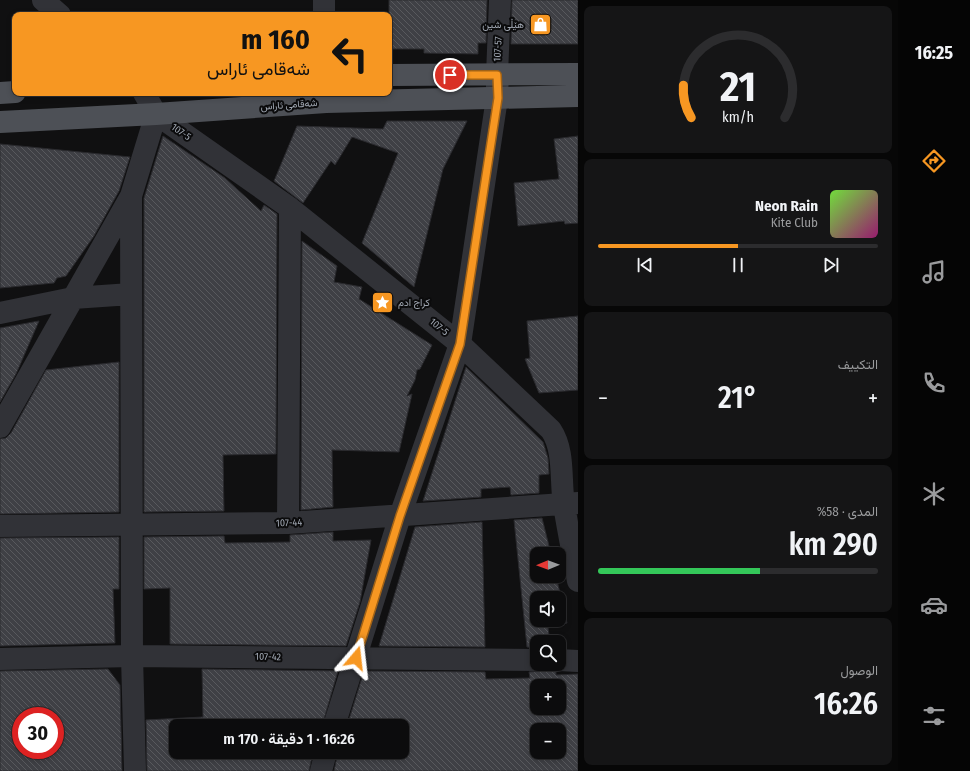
<!DOCTYPE html>
<html lang="ar">
<head>
<meta charset="utf-8">
<style>
	:root { --surface:#0c0c0d; --page:#151516; --text:#f1f3f6; --muted:#9a9b9d; --line:#2c2c2e; --accent:#f79722 }
	body { margin:0; font-family:"Fira Sans Condensed",Vazirmatn,sans-serif; background:var(--page); color:var(--text); direction:rtl; height:100vh; display:flex; flex-direction:column; font-size:15px; white-space:nowrap }
	* { box-sizing:border-box; margin:0 }
	p { font-size:13px; color:var(--muted) }
	.icon { flex:none; width:22px; height:22px; fill:none; stroke:currentColor; stroke-width:2; stroke-linecap:round; stroke-linejoin:round }
	.map { position:relative; flex:1; overflow:hidden; direction:ltr }
	.drawer { display:flex; flex-direction:column; gap:6px; padding:6px; background:#070707; width:320px }
	.drawer>* { flex:none }
	.top-card { position:absolute; left:12px; top:12px; width:380px; height:84px; border-radius:8px; box-shadow:0 2px 6px #0003,0 0 0 1px var(--line); direction:rtl; background:#f79722; color:#111; overflow:hidden }
	.needle { width:26px; rotate:269deg }
	.buttons { position:absolute; left:530px; top:547px; display:grid; gap:8px }
	.buttons a { display:grid; place-items:center; width:36px; height:36px; border-radius:8px; background:var(--surface); box-shadow:0 2px 6px #0003,0 0 0 1px var(--line); font-size:20px }
	.speed { position:absolute; left:12px; top:707px; display:flex; gap:8px; font-size:20px; font-weight:700; text-align:center }
	.speed>* { display:grid; place-content:center; width:52px; height:52px; border-radius:50%; background:var(--surface); box-shadow:0 2px 6px #0003,0 0 0 1px var(--line); line-height:1 }
	.speed .limit { border:6px solid #d22; background:#fff; color:#111 }
	.pin { position:absolute; display:grid; place-items:center; width:34px; height:34px; color:#fff; margin:-17px; border:2px solid #fff; border-radius:50%; box-shadow:0 1px 4px #0007 }
	.me { position:absolute; width:44px; margin:-22px; rotate:17deg; stroke-linejoin:round; filter:drop-shadow(0 0 3px #0008) }
	.turn { display:flex; align-items:center; gap:14px; height:84px; padding:0 16px; font-size:18px }
	.turn .icon { width:52px; height:52px; stroke-width:2.5 }
	.turn b { display:block; font-size:28px; line-height:34px }
	.big { font-size:30px; font-weight:600; line-height:1.1 }
	.drawer .tile { flex:1; display:flex; flex-direction:column; justify-content:center; gap:6px; min-width:0; padding:0 14px; border-radius:8px; background:var(--page) }
	.drawer .dial { align-items:center; gap:0 }
	.dial svg { height:104px; overflow:visible; fill:none; stroke:var(--line); stroke-width:7; stroke-linecap:round; text-anchor:middle }
	.dial text { fill:var(--text); stroke:none }
	.song { display:flex; align-items:center; gap:12px }
	.cover { width:48px; height:48px; border-radius:6px; background:linear-gradient(135deg,hsl(100 70% 55%),hsl(320 70% 35%)) }
	.played { height:4px; border-radius:2px; background:linear-gradient(90deg,var(--accent) 50%,var(--line) 50%) }
	.keys { display:flex; justify-content:space-around; direction:ltr }
	.heat { display:flex; justify-content:space-between; align-items:center; font-size:22px; direction:ltr }
	.charge { height:6px; border-radius:3px; background:linear-gradient(90deg,#34c759 58%,var(--line) 0) }
	.trip { position:absolute; left:169px; top:719px; width:240px; height:40px; border-radius:8px; background:var(--surface); box-shadow:0 2px 6px #0003,0 0 0 1px var(--line); font-weight:600; line-height:40px; text-align:center; direction:rtl }
	main { display:flex; flex:1; min-height:0 }
	.tab-bar { display:flex; flex-direction:column; width:72px; justify-content:space-around; align-items:center; background:#050505; color:var(--muted) }
	.tab-bar .icon { width:28px; height:28px }
	.tab-bar .selected { color:var(--accent) }
	.tab-bar b { font-size:18px; color:var(--text) }
	.map>svg:first-child { display:block }
</style>
</head>
<body>
<main>
<nav class="tab-bar">
<b>16:25</b>
<svg class="icon selected" aria-label="directions" viewBox="0 0 24 24"><path d="M12 3l9 9-9 9-9-9zM9 14v-3h6M13 9l2 2-2 2"/></svg>
<svg class="icon" aria-label="music" viewBox="0 0 24 24"><path d="M9 18V5l10-2v13"/><circle cx="6" cy="18" r="3"/><circle cx="16" cy="16" r="3"/></svg>
<svg class="icon" aria-label="phone" viewBox="0 0 24 24"><path d="M5 4h4l2 5-3 2q2 4 5 5l2-3 5 2v4C11 20 4 13 5 4z"/></svg>
<svg class="icon" aria-label="climate" viewBox="0 0 24 24"><path d="M12 3v18M4 7l16 10M4 17L20 7"/></svg>
<svg class="icon" aria-label="car" viewBox="0 0 24 24"><path d="M5 17H2v-5l4-1 3-4h7l3 4 3 1v5h-3M9 17h6M6 11h13"/><circle cx="7" cy="17" r="2"/><circle cx="17" cy="17" r="2"/></svg>
<svg class="icon" aria-label="filters" viewBox="0 0 24 24"><path d="M4 7h16M4 17h16"/><circle cx="9" cy="7" r="2"/><circle cx="15" cy="17" r="2"/></svg>
</nav>
<section class="drawer">
<div class="tile dial"><svg viewBox="0 0 100 80">
<path d="M14 69A42 42 0 1 1 86 69"/>
<path d="M14 69A42 42 0 0 1 8 44" stroke="#f79722"/>
<text x="50" y="56" font-size="32" font-weight="700">21</text>
<text x="50" y="72" font-size="11">km/h</text>
</svg></div>
<div class="tile">
<div class="song"><i class="cover"></i><div><b>Neon Rain</b><p>Kite Club</p></div></div>
<div class="played"></div>
<div class="keys"><svg class="icon" aria-label="previous" viewBox="0 0 24 24"><path d="M18 5L8 12l10 7zM5 5v14"/></svg><svg class="icon" aria-label="pause" viewBox="0 0 24 24"><path d="M8 5v14M16 5v14"/></svg><svg class="icon" aria-label="next" viewBox="0 0 24 24"><path d="M6 5l10 7-10 7zM19 5v14"/></svg></div>
</div>
<div class="tile"><p>التكييف</p>
<div class="heat"><a>−</a><b class="big">21°</b><a>+</a></div>
</div>
<div class="tile"><p>المدى · 58%</p><b class="big">290 km</b><div class="charge"></div></div>
<div class="tile"><p>الوصول</p><b class="big">16:26</b></div>
</section>
<div class="map">
<svg width="578" height="771" viewBox="0 0 578 771">
	<defs>
		<pattern id="building-back-hatch" width="6" height="6" patternUnits="userSpaceOnUse"><rect width="6" height="6" fill="#3f4045"/><path d="M-1 5l2 2M0 0l6 6M5-1l2 2" fill="none" stroke="#58595d"/></pattern>
	</defs>
	<rect width="100%" height="100%" fill="#101011"/>
	<path fill="url(#building-back-hatch)" stroke="#2a2a2e" fill-rule="evenodd" d="M389 0H487L486 43H478V54L424 53V49H389Z
		M512 0H578V44H511Z
		M387 121H467L443 169 414 287 362 243 398 153 352 137 335 165 331 161 303 203 274 181 297 126 383 129Z
		M163 136 225 178 261 211 264 205 277 214 276 454 223 455 224 511 144 512V198Z
		M578 136V223L565 224 564 221 518 226 514 183 559 179 554 139Z
		M0 144 130 157 119 191 94 236 66 276 57 278 54 283 0 288Z
		M302 241 337 266 334 282 362 287 359 299 432 345 420 369 417 370 415 380 407 396 412 394 399 452 332 450 333 507 301 510Z
		M578 316V390L539 393 525 359 530 358 527 321Z
		M39 321 16 374 0 402V328Z
		M119 362V512L0 514V439L6 438 11 433 46 370Z
		M466 367 543 442 548 458 549 474 539 475V493L511 495 510 487 481 489V497L423 501Z
		M542 518 551 554H537V576H556L567 623 548 628 550 642H537V648L527 647 514 520ZM537 598H559V620H537Z
		M482 522 485 647 379 646 415 527Z
		M333 532V541L371 540 360 602 346 646 170 644V588L144 589V537L224 536 225 543 290 542V535Z
		M119 537V589H113L115 643 0 646V538Z
		M548 666 556 672V675L578 674V771H334L338 752H402V726H347L364 671 485 672 486 679 530 678 529 672 543 671ZM537 686H559V708H537ZM537 730H559V752H537Z
		M108 669 120 685 122 771H0V671ZM21 716H55V750H21Z
		M202 669 338 671 322 726H176V752H313L309 771H147L146 720 203 717Z"/>
	<g fill="none" stroke-linecap="round" stroke-linejoin="round">
		<path stroke="#313237" stroke-width="22" d="M43 0 60 15
			M324 15V0
			M144 93 156 114 290 208 460 344 551 430C565 451 560 480 564 505 568 530 573 555 578 581
			M131 196 132 656 135 771
			M0 313 73 298 131 294
			M0 427 131 196 156 114
			M288 523 290 208
			M0 526 288 523 578 503
			M0 659 132 656 537 660
			M559 660 578 661
			M334 726 400 516 460 344 497 98V75L500 0
			M321 771 326 752"/>
		<path stroke="#4d5056" stroke-width="22" d="M389 75 578 74
			M0 93 15 92
			M0 122 156 114 326 102 578 96"/>
	</g>
	<g fill="none" stroke-linecap="round" stroke-linejoin="round">
		<defs>
			<path id="route" d="M356 658 400 516 460 344 498 98 497 75H450"/>
		</defs>
		<use href="#route" stroke="#a16216" stroke-width="10"/>
		<use href="#route" stroke="#f79722" stroke-width="7"/>
	</g>
	<defs>
		<symbol id="shop-square" viewBox="-11 -11 22 22"><rect x="-9" y="-9" width="18" height="18" rx="4" fill="#f79722" stroke="#0b0b0c"/><path d="M-5-2.5h2.3a2.7 3.5 0 0 1 5.4 0H5L5.5 6h-11ZM-1.5-2.5h3a1.5 2.3 0 0 0-3 0Z" fill="#fff"/></symbol>
		<symbol id="sight-square" viewBox="-11 -11 22 22"><rect x="-9" y="-9" width="18" height="18" rx="4" fill="#f79722" stroke="#0b0b0c"/><path d="M0-6L1.8-2.2L6-1.7L2.9 1.2L3.7 5.4L0 3.3L-3.7 5.4L-2.9 1.2L-6-1.7L-1.8-2.2Z" fill="#fff"/></symbol>
	</defs>
	<g fill-rule="evenodd">
		<use href="#shop-square" x="528" y="12" width="25" height="25"/>
		<use href="#sight-square" x="370" y="290" width="25" height="25"/>
	</g>
	<g text-anchor="middle" dominant-baseline="central" stroke-width="4" stroke-linejoin="round" paint-order="stroke">
		<g font-size="10" fill="#a1a8b3" stroke="#0b0b0c" text-anchor="end">
			<text x="524" y="25">هێڵی شین</text>
			<text x="398" y="303" text-anchor="start">كراج ادم</text>
		</g>
		<g font-size="10" fill="#a1a8b3" stroke="#0b0b0c">
			<text transform="translate(498 49) rotate(-87)">107-57</text>
			<text transform="translate(289 105) rotate(-4)">شەقامی ئاراس</text>
			<text transform="translate(181 132) rotate(35)">107-5</text>
			<text transform="translate(439 327) rotate(39)">107-5</text>
			<text transform="translate(289 523) rotate(-2)">107-44</text>
			<text transform="translate(268 657) rotate(1)">107-42</text>
		</g>
	</g>
</svg>
<div class="buttons">
<a><svg class="needle" viewBox="-14 -14 28 28"><path d="M0-13l5 13h-10z" fill="#e53935"/><path d="M0 13l5-13h-10z" fill="#9a9b9d"/></svg></a>
<a><svg class="icon" aria-label="sound" viewBox="0 0 24 24"><path d="M4 9h4l5-4v14l-5-4H4zM17 9q2 3 0 6"/></svg></a>
<a><svg class="icon" aria-label="search" viewBox="0 0 24 24"><circle cx="10" cy="10" r="6"/><path d="M15 15l6 6"/></svg></a>
<a>+</a>
<a>−</a>
</div>
<div class="speed"><div class="limit">30</div></div>
<div class="pin" style="left:450px;top:75px;background:#d93025"><svg class="icon" aria-label="arrive" viewBox="0 0 24 24"><path d="M6 21V4h12l-3 4 3 4H6"/></svg></div>
<svg class="me" style="left:356px;top:658px" viewBox="-20 -20 40 40"><path d="M0-17L14 15 0 8-14 15z" fill="#f79722" stroke="#fff" stroke-width="4"/></svg>
<div class="trip">16:26 · 1 دقيقة · 170 m</div>
<div class="top-card">
<div class="turn"><svg class="icon" aria-label="left" viewBox="0 0 24 24"><path d="M17 20v-9H6M10 6l-5 5 5 5"/></svg><div><b>160 m</b>شەقامی ئاراس</div></div>
</div>
</div>
</main>
</body>
</html>
